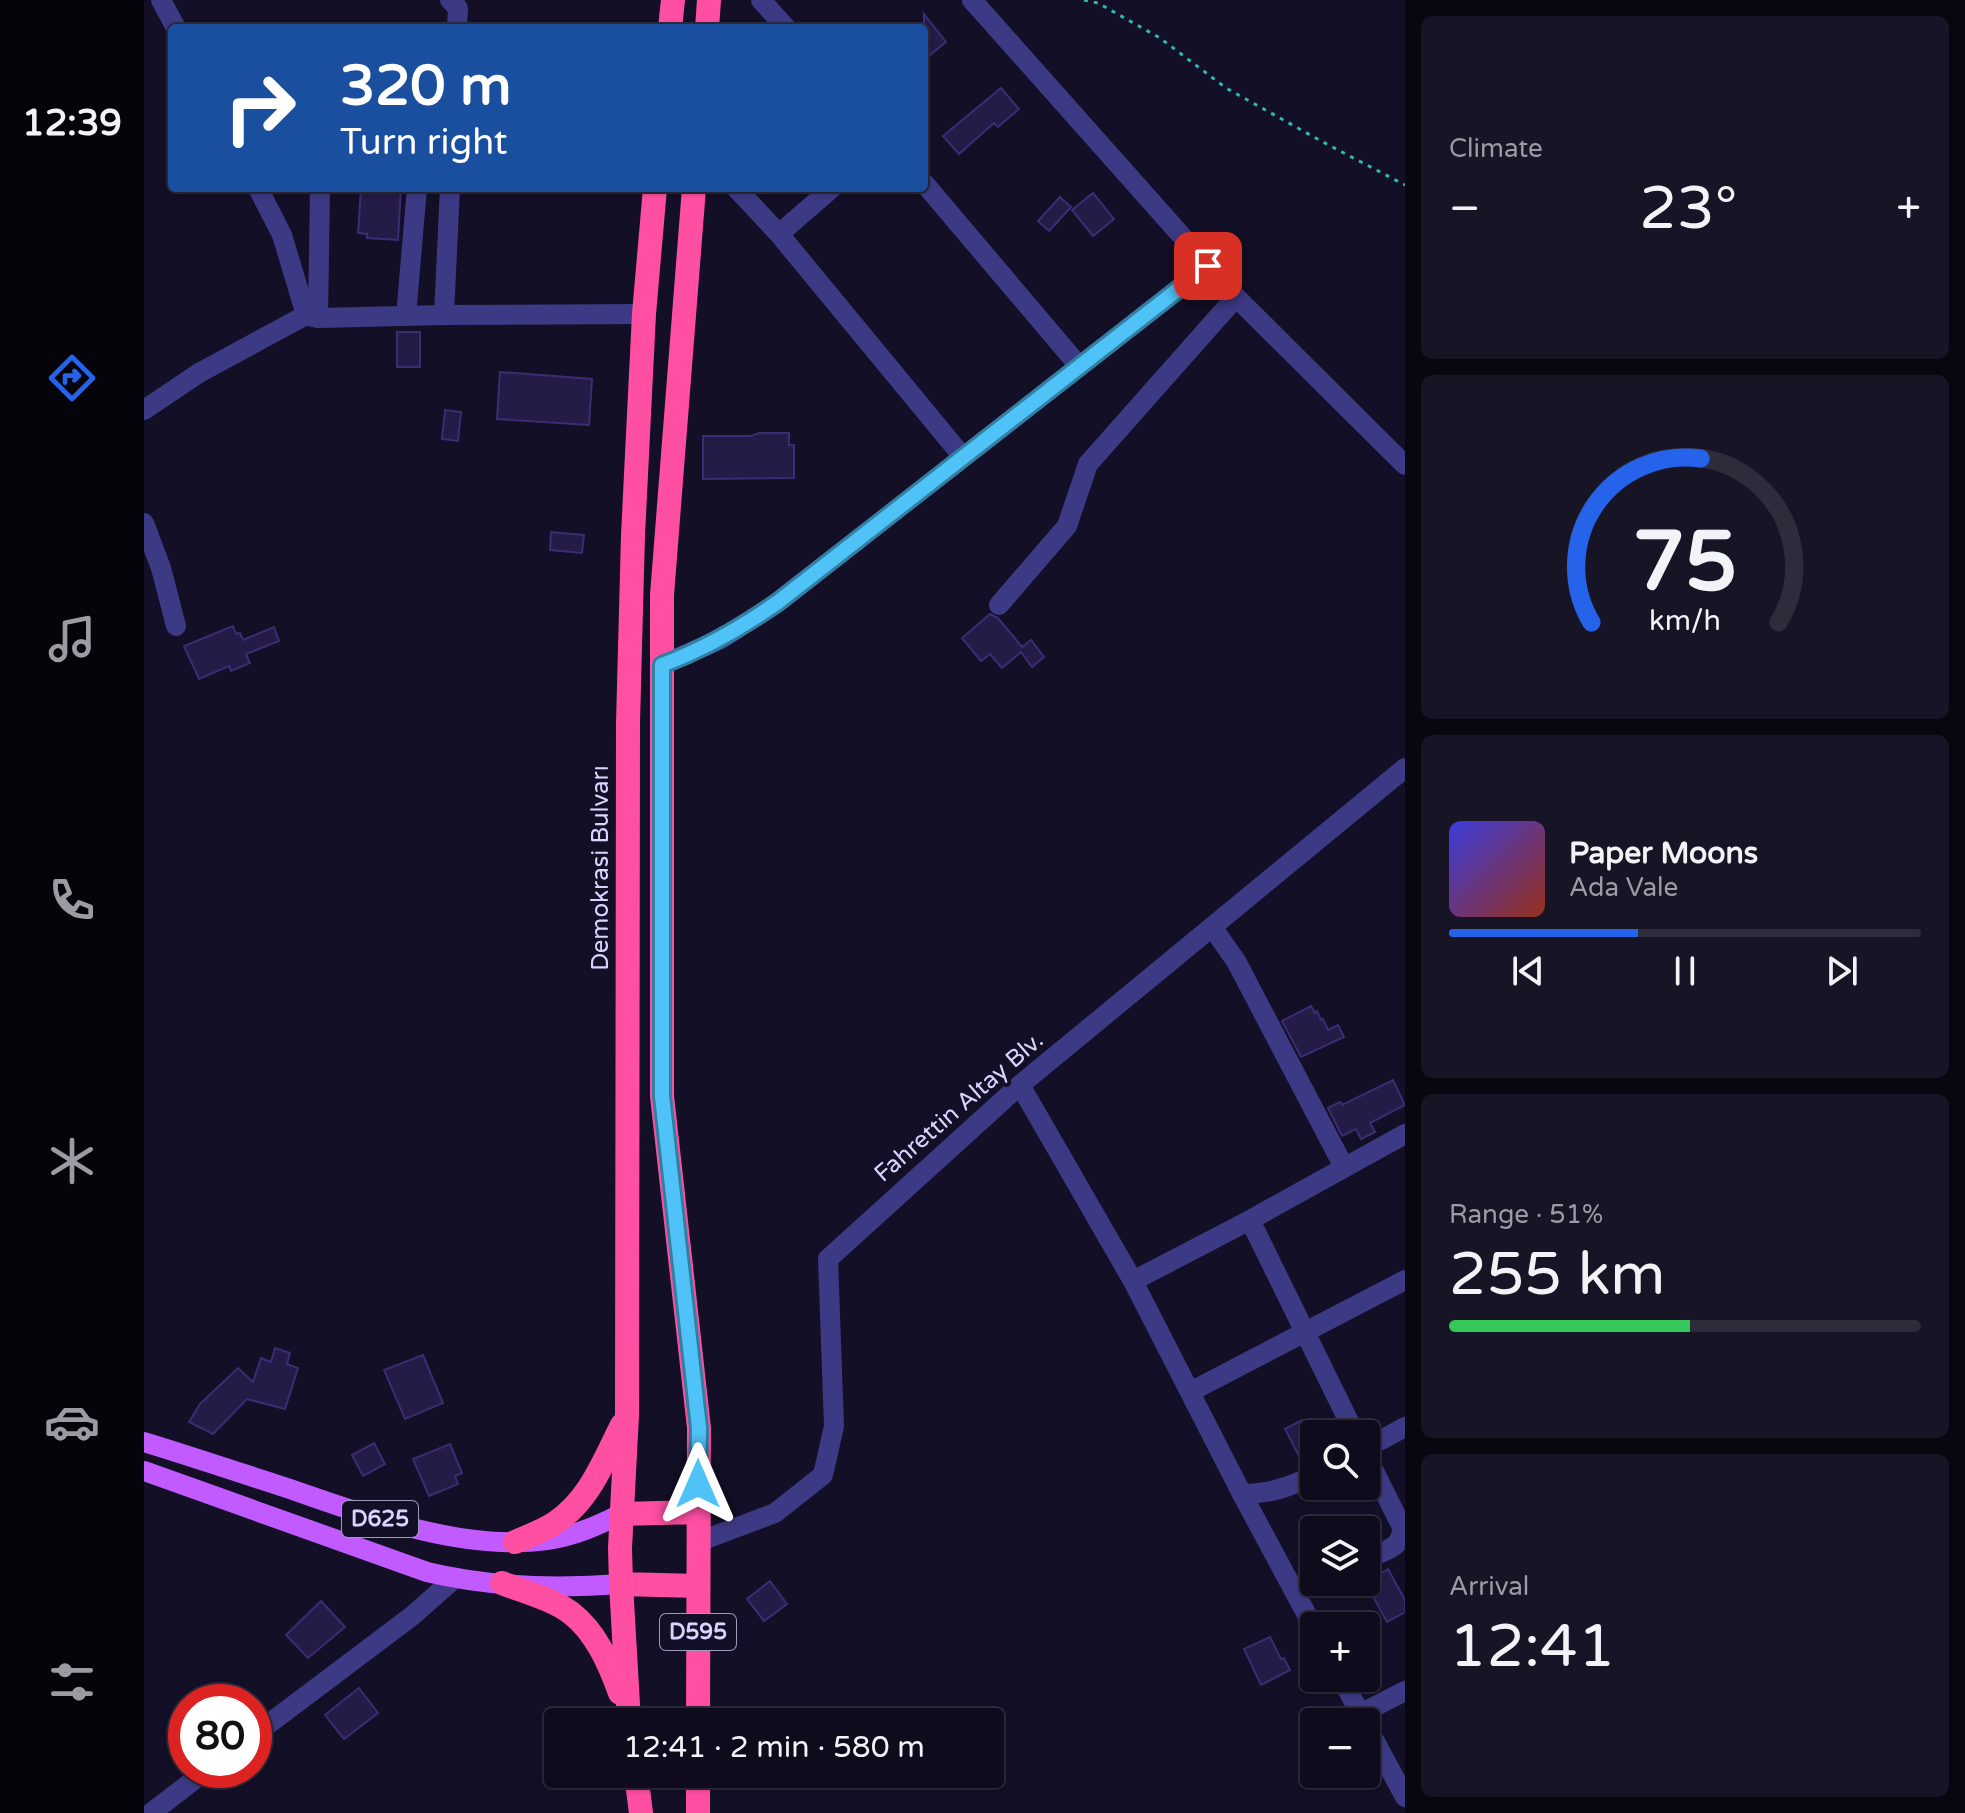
<!DOCTYPE html>
<html lang="en">
<head>
<meta charset="utf-8">
<style>
	:root { --surface:#0e0b1c; --page:#171425; --text:#f1f3f6; --muted:#9b9ba3; --line:#2e2b3b; --accent:#2563eb }
	body { margin:0; font-family:"Varela Round",sans-serif; background:var(--page); color:var(--text); height:100vh; display:flex; flex-direction:column; font-size:30px; white-space:nowrap }
	* { box-sizing:border-box; margin:0 }
	p { font-size:26px; color:var(--muted) }
	.icon { flex:none; width:44px; height:44px; fill:none; stroke:currentColor; stroke-width:2; stroke-linecap:round; stroke-linejoin:round }
	.map { position:relative; flex:1; overflow:hidden }
	.side { display:flex; flex-direction:column; gap:16px; padding:16px; background:#08060f; width:560px }
	.side>* { flex:none }
	.banner { position:absolute; left:24px; top:24px; width:760px; height:168px; border-radius:8px; box-shadow:0 2px 6px #0004,0 0 0 2px var(--line); background:#1a4fa0; color:#fff; overflow:hidden }
	.controls { position:absolute; left:1156px; top:1420px; display:grid; gap:16px }
	.controls a { display:grid; place-items:center; width:80px; height:80px; border-radius:8px; background:var(--surface); box-shadow:0 2px 6px #0004,0 0 0 2px var(--line); font-size:40px }
	.speed { position:absolute; left:24px; top:1684px; display:flex; gap:16px; font-size:40px; font-weight:700; text-align:center }
	.speed>* { display:grid; place-content:center; width:104px; height:104px; border-radius:50%; background:var(--surface); box-shadow:0 2px 6px #0004,0 0 0 2px var(--line); line-height:1 }
	.speed .limit { border:12px solid #d22; background:#fff; color:#111 }
	.pin { position:absolute; display:grid; place-items:center; width:68px; height:68px; color:#fff; margin:-34px; border-radius:16px; box-shadow:0 4px 12px #0006 }
	.me { position:absolute; width:88px; margin:-44px; rotate:0deg; stroke-linejoin:round; filter:drop-shadow(0 0 6px #0008) }
	.turn { display:flex; align-items:center; gap:28px; height:168px; padding:0 40px; font-size:36px }
	.turn .icon { width:104px; height:104px; stroke-width:2.5 }
	.turn b { display:block; font-size:56px; line-height:68px }
	.big { font-size:60px; font-weight:600; line-height:1.1 }
	.side .tile { flex:1; display:flex; flex-direction:column; justify-content:center; gap:12px; min-width:0; padding:0 28px; border-radius:12px; background:var(--page) }
	.side .dial { align-items:center; gap:0 }
	.dial svg { height:208px; overflow:visible; fill:none; stroke:var(--line); stroke-width:7; stroke-linecap:round; text-anchor:middle }
	.dial text { fill:var(--text); stroke:none }
	.song { display:flex; align-items:center; gap:24px }
	.cover { width:96px; height:96px; border-radius:12px; background:linear-gradient(135deg,hsl(240 70% 55%),hsl(10 70% 35%)) }
	.played { height:8px; border-radius:4px; background:linear-gradient(90deg,var(--accent) 40%,var(--line) 40%) }
	.keys { display:flex; justify-content:space-around; direction:ltr }
	.heat { display:flex; justify-content:space-between; align-items:center; font-size:44px; direction:ltr }
	.charge { height:12px; border-radius:6px; background:linear-gradient(90deg,#34c759 51%,var(--line) 0) }
	.trip { position:absolute; left:400px; top:1708px; width:460px; height:80px; border-radius:8px; background:var(--surface); box-shadow:0 2px 6px #0004,0 0 0 2px var(--line); font-weight:600; line-height:80px; text-align:center }
	main { display:flex; flex:1; min-height:0 }
	.dock { display:flex; flex-direction:column; width:144px; justify-content:space-around; align-items:center; background:#06040b; color:var(--muted) }
	.dock .icon { width:56px; height:56px }
	.dock .selected { color:var(--accent) }
	.dock b { font-size:36px; color:var(--text) }
	.map>svg:first-child { display:block }
</style>
</head>
<body>
<main>
<nav class="dock">
<b>12:39</b>
<svg class="icon selected" aria-label="directions" viewBox="0 0 24 24"><path d="M12 3l9 9-9 9-9-9zM9 14v-3h6M13 9l2 2-2 2"/></svg>
<svg class="icon" aria-label="music" viewBox="0 0 24 24"><path d="M9 18V5l10-2v13"/><circle cx="6" cy="18" r="3"/><circle cx="16" cy="16" r="3"/></svg>
<svg class="icon" aria-label="phone" viewBox="0 0 24 24"><path d="M5 4h4l2 5-3 2q2 4 5 5l2-3 5 2v4C11 20 4 13 5 4z"/></svg>
<svg class="icon" aria-label="climate" viewBox="0 0 24 24"><path d="M12 3v18M4 7l16 10M4 17L20 7"/></svg>
<svg class="icon" aria-label="car" viewBox="0 0 24 24"><path d="M5 17H2v-5l4-1 3-4h7l3 4 3 1v5h-3M9 17h6M6 11h13"/><circle cx="7" cy="17" r="2"/><circle cx="17" cy="17" r="2"/></svg>
<svg class="icon" aria-label="filters" viewBox="0 0 24 24"><path d="M4 7h16M4 17h16"/><circle cx="9" cy="7" r="2"/><circle cx="15" cy="17" r="2"/></svg>
</nav>
<div class="map">
<svg width="1261" height="1813" viewBox="0 0 1261 1813">
	<rect width="100%" height="100%" fill="#130f26"/>
	<path fill="#241b47" stroke="#3b2d73" stroke-width="2" d="M780 14 802 42 780 60Z
		M857 88 875 109 854 127 850 123 815 154 799 136Z
		M217 188H257L254 240 223 238V234L214 233Z
		M949 193 970 219 949 236 928 210Z
		M916 197 927 207 905 231 894 221Z
		M253 332H276V367H253Z
		M356 372 448 379 445 425 353 419Z
		M301 410 317 412 314 441 298 439Z
		M615 433H645V445H650V478L559 479V436H607Z
		M407 532 440 535 438 553 406 550Z
		M846 614 854 618 878 647 887 640 900 657 888 667 877 652 858 668 846 654 837 661 818 638Z
		M89 626 92 634 96 633 99 640 130 627 135 641 102 654 106 663 87 671 85 666 55 679 40 646Z
		M1167 1006 1171 1013 1173 1011 1177 1020 1179 1019 1184 1030 1194 1025 1200 1037 1157 1057 1138 1021Z
		M1249 1080 1261 1105 1226 1123 1231 1132 1217 1139 1212 1129 1198 1136 1184 1108 1196 1102 1198 1105Z
		M131 1348 146 1353 143 1364 154 1368 141 1409 103 1399 69 1434 45 1422 56 1404 94 1368 109 1382 117 1358 127 1362Z
		M279 1355 299 1403 261 1419 240 1370Z
		M1158 1420 1170 1442V1458L1159 1464 1141 1429Z
		M230 1443 241 1464 219 1476 208 1455Z
		M306 1444 318 1473 311 1476 314 1484 285 1496 269 1459Z
		M1244 1569 1261 1600V1612L1243 1622 1221 1582Z
		M626 1581 643 1604 620 1621 603 1599Z
		M177 1601 201 1627 164 1658 142 1635Z
		M1126 1637 1137 1659 1140 1658 1146 1670 1117 1685 1100 1649Z
		M215 1688 234 1713 200 1739 181 1715Z"/>
	<g fill="none" stroke-linecap="round" stroke-linejoin="round">
		<path stroke="#2fb8b0" stroke-width="3" stroke-dasharray="4 6" stroke-linecap="butt" d="M940 0 954 3 1016 38 1082 88 1177 141 1261 185"/>
		<path stroke="#3d3a85" stroke-width="20" d="M17 0 32 28
			M306 0 314 8 313 28
			M617 0 642 28
			M828 0 1092 297 1261 465
			M780 183 935 366
			M114 188 138 235 162 315
			M592 188 635 234 819 457
			M635 234 688 188
			M300 315 306 188
			M262 316 273 188
			M174 318 176 188
			M0 410 55 373 162 315 174 318 300 315 500 314
			M0 523 17 568 32 626
			M855 605 923 526 944 464 1092 297
			M518 665 577 639 634 602 1064 266
			M1068 927 1092 961 1200 1167
			M876 1085 989 1281 1098 1494 1170 1628
			M1106 1220 1211 1434
			M989 1281 1106 1220 1261 1134
			M1046 1392 1261 1280
			M1222 1448 1261 1427
			M1222 1455 1258 1527C1259 1549 1239 1551 1222 1559
			M1098 1494C1125 1494 1146 1487 1170 1475
			M554 1542 631 1513 679 1475 690 1426 684 1259 876 1085 1261 768
			M1197 1678 1221 1722
			M1216 1714 1261 1691
			M1222 1725 1261 1797
			M110 1735 268 1616 311 1578
			M7 1813 63 1770"/>
		<path stroke="#c25bff" stroke-width="20" d="M0 1442C49 1457 97 1473 146 1489 223 1516 321 1552 403 1540 430 1536 453 1526 477 1514
			M0 1471 283 1572C346 1587 412 1589 477 1584"/>
		<path stroke="#ff4fa3" stroke-width="24" d="M526 28 529 0
			M563 28 565 0
			M550 188 518 595V1096L555 1428 554 1722
			M477 1514 554 1512
			M371 1542C385 1536 399 1531 411 1523 446 1500 460 1460 478 1425
			M358 1583C381 1592 408 1599 427 1613 452 1632 466 1665 476 1693
			M477 1584 554 1586
			M485 1722 477 1584 476 1548 483 1415 484 723 489 535 500 314 511 188
			M492 1774 497 1813
			M554 1813V1774"/>
	</g>
	<g fill="none" stroke-linecap="round" stroke-linejoin="round">
		<defs>
			<path id="route" d="M554 1484 555 1428 518 1096V665C560 649 597 628 634 602L1064 266"/>
		</defs>
		<use href="#route" stroke="#337fa1" stroke-width="20"/>
		<use href="#route" stroke="#4fc3f7" stroke-width="14"/>
	</g>
	<g text-anchor="middle" dominant-baseline="central" stroke-width="8" stroke-linejoin="round" paint-order="stroke">
		<g fill="#130f26" stroke="#9e99be" stroke-width="2">
			<rect x="198" y="1501" width="76" height="36" rx="6"/>
			<rect x="516" y="1614" width="76" height="36" rx="6"/>
		</g>
		<g font-size="22" font-weight="bold" fill="#d9d4ff">
			<text x="236" y="1519">D625</text>
			<text x="554" y="1632">D595</text>
		</g>
		<g font-size="24" fill="#d9d4ff" stroke="#130f26">
			<text transform="translate(456 868) rotate(-90)">Demokrasi Bulvarı</text>
			<text transform="translate(815 1107) rotate(-41)">Fahrettin Altay Blv.</text>
		</g>
	</g>
</svg>
<div class="controls">
<a><svg class="icon" aria-label="search" viewBox="0 0 24 24"><circle cx="10" cy="10" r="6"/><path d="M15 15l6 6"/></svg></a>
<a><svg class="icon" aria-label="layers" viewBox="0 0 24 24"><path d="M12 4l9 5-9 5-9-5zM3 14l9 5 9-5"/></svg></a>
<a>+</a>
<a>−</a>
</div>
<div class="speed"><div class="limit">80</div></div>
<div class="pin" style="left:1064px;top:266px;background:#d93025"><svg class="icon" aria-label="arrive" viewBox="0 0 24 24"><path d="M6 21V4h12l-3 4 3 4H6"/></svg></div>
<svg class="me" style="left:554px;top:1484px" viewBox="-20 -20 40 40"><path d="M0-17L14 15 0 8-14 15z" fill="#4fc3f7" stroke="#fff" stroke-width="4"/></svg>
<div class="trip">12:41 · 2 min · 580 m</div>
<div class="banner">
<div class="turn"><svg class="icon" aria-label="right" viewBox="0 0 24 24"><path d="M7 20v-9h11M14 6l5 5-5 5"/></svg><div><b>320 m</b>Turn right</div></div>
</div>
</div>
<section class="side">
<div class="tile"><p>Climate</p>
<div class="heat"><a>−</a><b class="big">23°</b><a>+</a></div>
</div>
<div class="tile dial"><svg viewBox="0 0 100 80">
<path d="M14 69A42 42 0 1 1 86 69"/>
<path d="M14 69A42 42 0 0 1 56 6" stroke="#2563eb"/>
<text x="50" y="56" font-size="32" font-weight="700">75</text>
<text x="50" y="72" font-size="11">km/h</text>
</svg></div>
<div class="tile">
<div class="song"><i class="cover"></i><div><b>Paper Moons</b><p>Ada Vale</p></div></div>
<div class="played"></div>
<div class="keys"><svg class="icon" aria-label="previous" viewBox="0 0 24 24"><path d="M18 5L8 12l10 7zM5 5v14"/></svg><svg class="icon" aria-label="pause" viewBox="0 0 24 24"><path d="M8 5v14M16 5v14"/></svg><svg class="icon" aria-label="next" viewBox="0 0 24 24"><path d="M6 5l10 7-10 7zM19 5v14"/></svg></div>
</div>
<div class="tile"><p>Range · 51%</p><b class="big">255 km</b><div class="charge"></div></div>
<div class="tile"><p>Arrival</p><b class="big">12:41</b></div>
</section>
</main>
</body>
</html>
